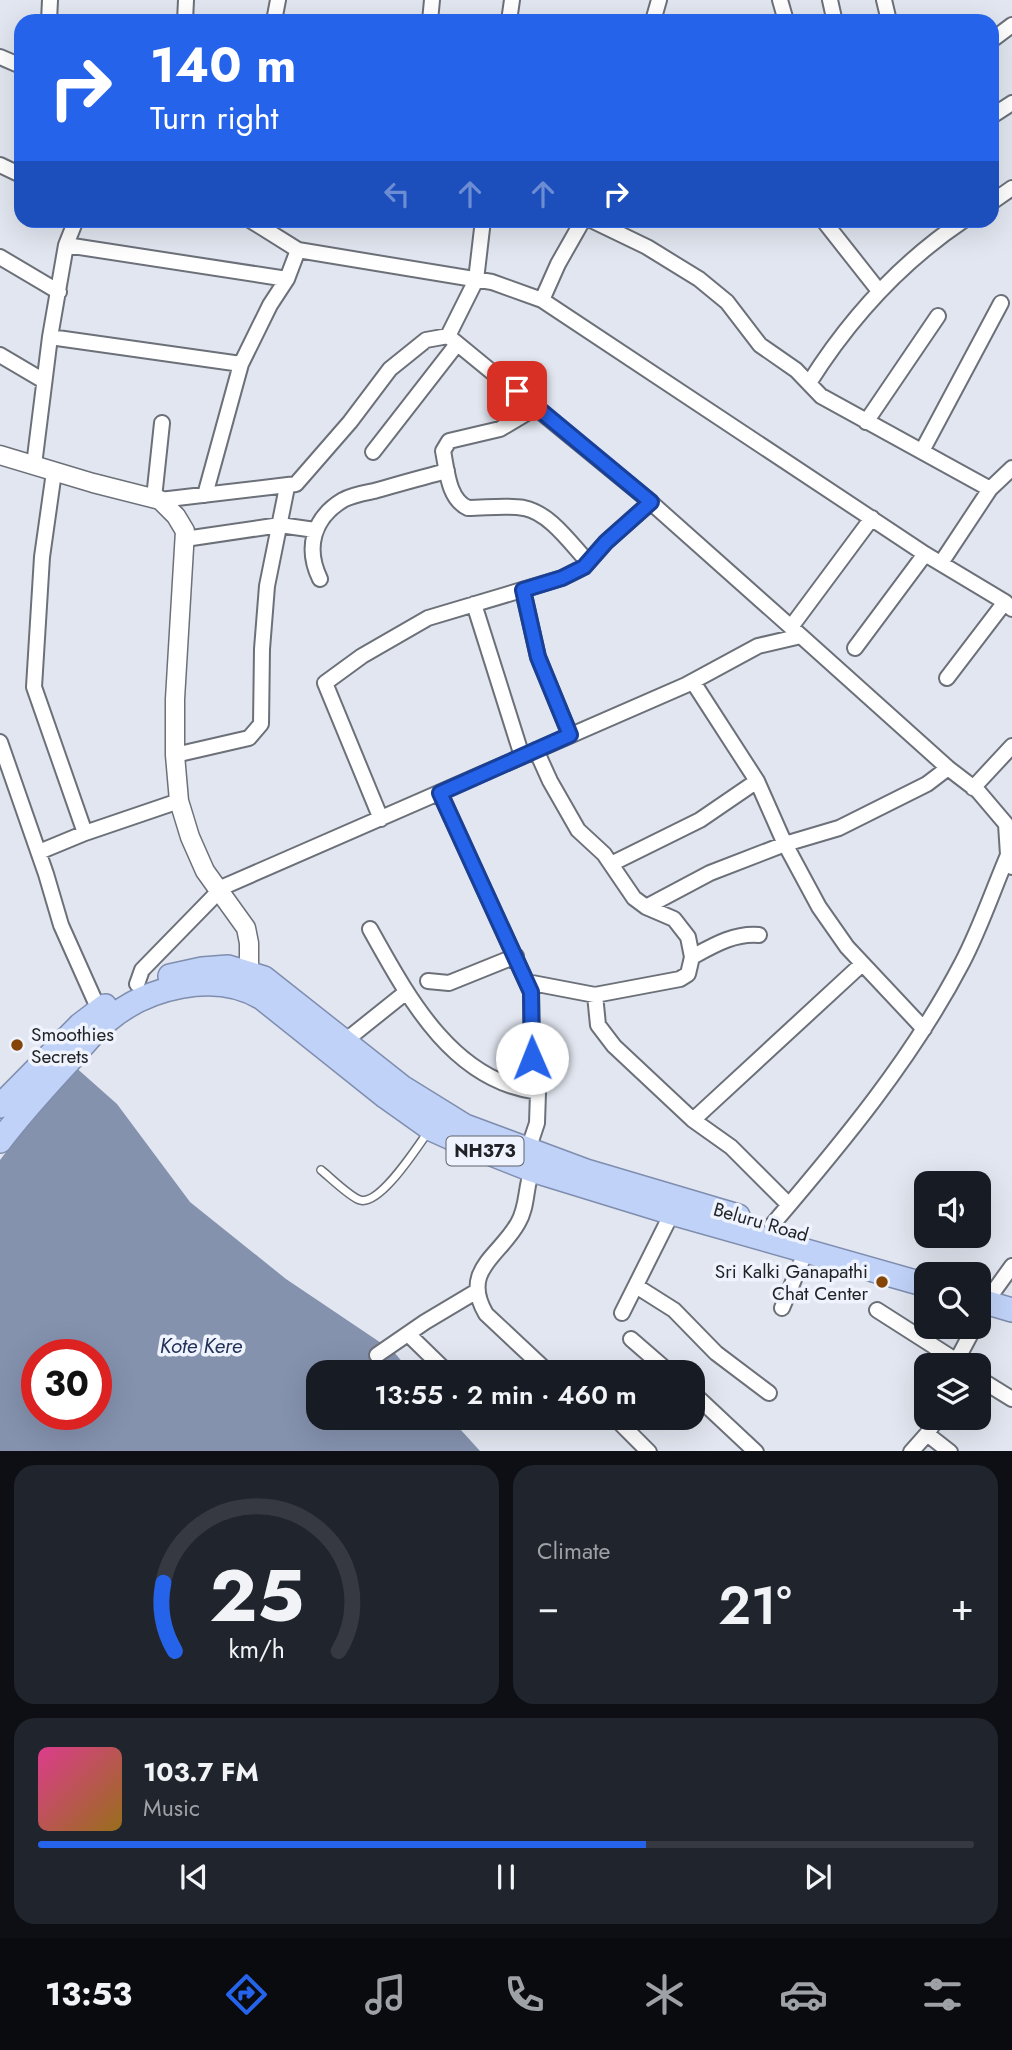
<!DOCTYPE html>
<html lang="en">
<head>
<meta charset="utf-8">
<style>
	:root { --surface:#171b24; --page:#20242c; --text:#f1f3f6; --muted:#9ea1a6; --line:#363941; --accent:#2563eb }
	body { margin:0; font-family:Jost,sans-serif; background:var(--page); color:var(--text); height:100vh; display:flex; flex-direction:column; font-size:26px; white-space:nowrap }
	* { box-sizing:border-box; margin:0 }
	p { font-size:23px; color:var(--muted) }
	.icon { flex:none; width:38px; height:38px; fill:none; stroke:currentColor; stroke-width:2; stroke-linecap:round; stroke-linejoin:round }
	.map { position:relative; height:1451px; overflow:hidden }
	.details { display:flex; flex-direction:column; gap:14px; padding:14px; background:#0d0f14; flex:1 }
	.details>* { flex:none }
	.top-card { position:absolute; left:14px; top:14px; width:985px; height:214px; border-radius:21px; box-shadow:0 7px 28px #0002; background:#2563eb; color:#fff; overflow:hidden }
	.buttons { position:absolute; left:914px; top:1171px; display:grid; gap:14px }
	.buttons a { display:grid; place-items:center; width:77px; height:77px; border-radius:14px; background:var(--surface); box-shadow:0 7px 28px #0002; font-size:35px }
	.speed { position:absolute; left:21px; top:1339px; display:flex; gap:14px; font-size:35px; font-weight:700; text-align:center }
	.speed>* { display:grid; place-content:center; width:91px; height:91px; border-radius:50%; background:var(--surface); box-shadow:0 7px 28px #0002; line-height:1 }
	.speed .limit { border:10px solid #d22; background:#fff; color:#111 }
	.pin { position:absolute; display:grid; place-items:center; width:60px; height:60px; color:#fff; margin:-30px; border-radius:14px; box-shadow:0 4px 10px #0006 }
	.me { position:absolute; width:77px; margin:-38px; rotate:359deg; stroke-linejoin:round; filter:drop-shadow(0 0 5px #0008) }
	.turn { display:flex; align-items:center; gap:24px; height:147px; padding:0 21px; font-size:32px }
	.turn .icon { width:91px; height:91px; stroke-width:2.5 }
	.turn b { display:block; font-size:49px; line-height:60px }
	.lanes { display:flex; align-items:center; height:66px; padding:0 21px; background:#0003; justify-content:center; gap:35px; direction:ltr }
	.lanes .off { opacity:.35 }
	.big { font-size:52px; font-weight:600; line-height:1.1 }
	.details .tile { flex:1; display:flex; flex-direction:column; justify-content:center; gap:10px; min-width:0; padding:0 24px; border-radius:21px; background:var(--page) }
	.details .dial { align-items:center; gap:0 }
	.dial svg { height:182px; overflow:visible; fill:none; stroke:var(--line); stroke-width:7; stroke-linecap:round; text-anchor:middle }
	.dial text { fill:var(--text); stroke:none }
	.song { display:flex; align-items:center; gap:21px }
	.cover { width:84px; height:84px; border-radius:10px; background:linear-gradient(135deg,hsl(330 70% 55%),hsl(40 70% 35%)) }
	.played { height:7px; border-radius:4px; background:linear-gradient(90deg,var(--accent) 65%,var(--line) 65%) }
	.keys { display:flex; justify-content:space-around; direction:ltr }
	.heat { display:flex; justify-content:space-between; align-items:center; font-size:38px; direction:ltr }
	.details .tiles { flex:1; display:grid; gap:14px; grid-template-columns:1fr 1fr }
	.tile:last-child { grid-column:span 2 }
	.trip { position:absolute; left:306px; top:1360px; width:399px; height:70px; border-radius:21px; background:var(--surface); box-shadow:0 7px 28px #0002; font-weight:600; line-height:70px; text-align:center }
	.dock { display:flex; height:112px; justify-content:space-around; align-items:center; background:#090b0e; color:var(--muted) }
	.dock .icon { width:49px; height:49px }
	.dock .selected { color:var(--accent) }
	.dock b { font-size:32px; color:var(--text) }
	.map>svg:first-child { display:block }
</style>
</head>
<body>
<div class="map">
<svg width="1012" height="1452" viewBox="0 0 1012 1452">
	<rect width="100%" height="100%" fill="#e1e6f0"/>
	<path fill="#8592ae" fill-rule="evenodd" d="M73 1065 117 1104 190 1202 286 1279 393 1351 411 1372H318V1418H450L480 1451H0V1160ZM37 1354H96V1414H37Z"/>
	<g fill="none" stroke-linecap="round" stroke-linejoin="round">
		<defs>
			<path id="service" d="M321 1170C331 1178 350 1197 360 1200 380 1206 417 1147 428 1132"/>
			<path id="minor" d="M780 0 786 21
				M830 0 834 18
				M884 0 889 21
				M49 21 50 0
				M185 21 186 0
				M274 21 278 0
				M430 21 432 0
				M509 21 512 0
				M653 21 659 0
				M992 40 1012 25
				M0 57 21 66
				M992 116 1012 103
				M0 165 21 175
				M992 202 1012 188
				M250 220 298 250 492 282 542 300 925 554 1005 602 1012 609
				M591 220 647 247 699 279 727 302 760 345 796 370 821 396 990 489
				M823 220 879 291
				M66 245 287 279
				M0 257 59 292
				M542 300 558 264 583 220
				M448 336 476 280 483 220
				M50 337 241 364
				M0 355 44 381
				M809 383C850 318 900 263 964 220
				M537 407 500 429 449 441 443 451C447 470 448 499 468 508 486 508 506 505 524 508 550 513 571 544 588 562
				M866 422 938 316
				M922 451 1001 303
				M373 452 457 344
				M34 465 50 337 66 245 76 220
				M54 472 42 557 34 687 85 833
				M205 495 241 364 270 305 287 279 298 250
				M154 498 162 423
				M160 500 296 484 350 422 390 369 426 340 448 336 647 499 801 636
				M185 539 280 525 315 530
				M941 563 990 489 1012 468
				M320 579C305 548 313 518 343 500 352 495 364 493 374 491 399 484 423 477 447 471
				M523 591 538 657 570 735
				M474 604 522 756
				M791 627 872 518
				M855 648 925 554
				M947 678 1005 602
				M693 682 757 781 784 842 819 907 847 947 924 1029
				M0 742 46 874 61 925 99 1010
				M175 755 249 738 261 724 262 649 267 586 287 487
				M973 788 1012 746
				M440 793 531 992 532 1058 538 1092 537 1123 528 1150
				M381 819 325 683 362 656 428 618 562 578 584 567 606 542 651 502
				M39 852 85 833 179 801
				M611 864 700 820 757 781
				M646 907 710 873 785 844 839 828 927 784 948 768
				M370 929C408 997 452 1081 538 1092
				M692 957C714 945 734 933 759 935
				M428 981 449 983 516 956
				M527 982 595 995 680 979 688 974 692 957 688 937 674 919 646 907 634 898 604 854 578 830 550 781 536 750
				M137 984 142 970 223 887 686 685 758 646 801 636 948 768 978 791 1006 824 1008 855 1012 867
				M595 995 598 1025 614 1046 693 1120 731 1147 789 1205
				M345 1041 405 993
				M693 1120 862 964
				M532 1170C525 1188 528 1206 518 1223 500 1256 460 1270 486 1314L548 1372
				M772 1225C842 1143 912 1059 962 963 980 929 993 890 1008 855
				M636 1286 674 1310 716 1353 769 1393
				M994 1291 1012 1266
				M782 1308 806 1251
				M877 1310 960 1363
				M622 1313 672 1213
				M408 1334 447 1372
				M631 1339 669 1372
				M377 1355 425 1322 477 1291
				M961 1365 959 1356 975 1326
				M978 1378 1012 1399
				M693 1393 756 1452
				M615 1418 649 1452
				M927 1434 950 1452
				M911 1452 927 1434 937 1418"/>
			<path id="tertiary" d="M0 455 93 483 160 500 176 516 185 531 175 699V755L179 801 190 837 205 871 246 928 249 943V971"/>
			<path id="trunk" d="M170 976 202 969 228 967 264 978 402 1087 465 1126 586 1171 738 1216
				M0 1106 80 1025 105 1006
				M0 1141C22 1112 46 1086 70 1060 82 1047 93 1032 107 1021 147 987 215 970 262 998L386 1097 431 1129 451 1138 532 1170 672 1213 926 1285
				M978 1300 1012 1310"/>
		</defs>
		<use href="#service" stroke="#6c7079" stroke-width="10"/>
		<use href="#minor" stroke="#6c7079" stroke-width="18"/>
		<use href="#tertiary" stroke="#6c7079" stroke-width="21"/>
		<use href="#trunk" stroke="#7f8dae" stroke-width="26"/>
		<use href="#service" stroke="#fff" stroke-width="7"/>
		<use href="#minor" stroke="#fff" stroke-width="14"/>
		<use href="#tertiary" stroke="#fff" stroke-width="18"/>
		<use href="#trunk" stroke="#c0d2f8" stroke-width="23"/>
	</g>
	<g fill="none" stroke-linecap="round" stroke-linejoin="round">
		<defs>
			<path id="route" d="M517 391 651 502 606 542 584 567 562 578 523 590 538 657 570 735 440 793 531 992 532 1058"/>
		</defs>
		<use href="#route" stroke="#184099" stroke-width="18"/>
		<use href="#route" stroke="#2563eb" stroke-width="12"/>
	</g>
	<g fill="#844507" stroke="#eef3fd" stroke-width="2.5">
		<circle cx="17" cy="1045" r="7"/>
		<circle cx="882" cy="1282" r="7"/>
	</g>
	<g text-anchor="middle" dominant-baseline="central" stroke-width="7" stroke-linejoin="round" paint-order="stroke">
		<rect fill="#eef3fd" stroke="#5e6166" stroke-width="2" x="446.5" y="1136.5" width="77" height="29" rx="5"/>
		<g font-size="18" font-weight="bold" fill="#212326">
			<text x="485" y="1151">NH373</text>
		</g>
		<g font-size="19" fill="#212326" stroke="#eef3fd" text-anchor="start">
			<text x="31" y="1034">Smoothies<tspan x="31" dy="22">Secrets</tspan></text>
			<text x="868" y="1271" text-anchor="end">Sri Kalki Ganapathi<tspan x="868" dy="22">Chat Center</tspan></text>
		</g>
		<g font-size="19" fill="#212326" stroke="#eef3fd">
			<text transform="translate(761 1222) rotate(16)">Beluru Road</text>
		</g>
		<g font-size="21" font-style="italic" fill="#223159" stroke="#eef3fd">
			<text x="201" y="1346">Kote Kere</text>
		</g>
	</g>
</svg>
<div class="buttons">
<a><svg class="icon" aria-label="sound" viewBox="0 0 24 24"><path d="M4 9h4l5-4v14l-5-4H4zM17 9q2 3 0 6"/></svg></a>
<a><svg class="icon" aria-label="search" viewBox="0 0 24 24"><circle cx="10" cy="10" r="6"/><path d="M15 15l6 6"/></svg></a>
<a><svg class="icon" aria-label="layers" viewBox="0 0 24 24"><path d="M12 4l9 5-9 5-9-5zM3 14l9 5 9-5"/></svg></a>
</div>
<div class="speed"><div class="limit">30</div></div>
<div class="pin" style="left:517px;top:391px;background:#d93025"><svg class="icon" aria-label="arrive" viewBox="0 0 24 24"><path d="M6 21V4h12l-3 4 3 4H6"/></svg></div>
<svg class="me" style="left:532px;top:1058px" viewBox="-20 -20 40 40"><circle r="19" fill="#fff"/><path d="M0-13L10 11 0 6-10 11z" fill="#2563eb"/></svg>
<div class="trip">13:55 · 2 min · 460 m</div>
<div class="top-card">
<div class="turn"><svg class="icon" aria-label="right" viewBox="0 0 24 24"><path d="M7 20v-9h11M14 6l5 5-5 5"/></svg><div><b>140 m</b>Turn right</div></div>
<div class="lanes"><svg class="icon off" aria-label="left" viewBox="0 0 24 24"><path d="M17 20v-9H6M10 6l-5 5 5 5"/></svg><svg class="icon off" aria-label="ahead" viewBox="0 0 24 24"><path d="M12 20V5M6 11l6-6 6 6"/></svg><svg class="icon off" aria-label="ahead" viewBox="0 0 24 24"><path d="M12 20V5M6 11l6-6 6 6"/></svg><svg class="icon" aria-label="right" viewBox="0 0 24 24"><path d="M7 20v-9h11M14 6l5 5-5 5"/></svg></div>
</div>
</div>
<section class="details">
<div class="tiles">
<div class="tile dial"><svg viewBox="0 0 100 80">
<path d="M14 69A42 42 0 1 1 86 69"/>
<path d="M14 69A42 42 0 0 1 9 39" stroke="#2563eb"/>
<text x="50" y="56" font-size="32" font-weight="700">25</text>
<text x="50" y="72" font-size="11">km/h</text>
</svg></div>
<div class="tile"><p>Climate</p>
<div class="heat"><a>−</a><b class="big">21°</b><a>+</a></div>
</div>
<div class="tile">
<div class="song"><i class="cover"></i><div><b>103.7 FM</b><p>Music</p></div></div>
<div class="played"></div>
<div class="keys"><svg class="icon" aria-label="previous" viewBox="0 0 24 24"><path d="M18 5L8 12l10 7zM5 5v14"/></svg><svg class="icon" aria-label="pause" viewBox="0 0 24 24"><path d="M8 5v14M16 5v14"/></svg><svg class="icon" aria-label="next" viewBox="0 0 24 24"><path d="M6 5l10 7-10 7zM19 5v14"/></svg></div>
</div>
</div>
</section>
<nav class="dock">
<b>13:53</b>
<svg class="icon selected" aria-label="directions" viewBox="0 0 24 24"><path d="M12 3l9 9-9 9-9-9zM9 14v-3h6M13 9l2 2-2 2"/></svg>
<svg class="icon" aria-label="music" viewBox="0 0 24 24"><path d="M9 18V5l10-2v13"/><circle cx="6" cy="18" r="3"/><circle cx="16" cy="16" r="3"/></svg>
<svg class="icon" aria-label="phone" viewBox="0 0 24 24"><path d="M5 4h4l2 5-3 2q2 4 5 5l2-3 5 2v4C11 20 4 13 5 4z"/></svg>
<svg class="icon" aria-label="climate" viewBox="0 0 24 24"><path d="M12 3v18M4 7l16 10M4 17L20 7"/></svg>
<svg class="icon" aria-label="car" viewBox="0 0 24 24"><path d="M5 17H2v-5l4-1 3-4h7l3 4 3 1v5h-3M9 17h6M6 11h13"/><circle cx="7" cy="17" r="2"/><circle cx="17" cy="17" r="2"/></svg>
<svg class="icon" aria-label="filters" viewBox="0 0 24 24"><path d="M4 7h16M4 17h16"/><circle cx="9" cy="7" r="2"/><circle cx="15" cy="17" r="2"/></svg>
</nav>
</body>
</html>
